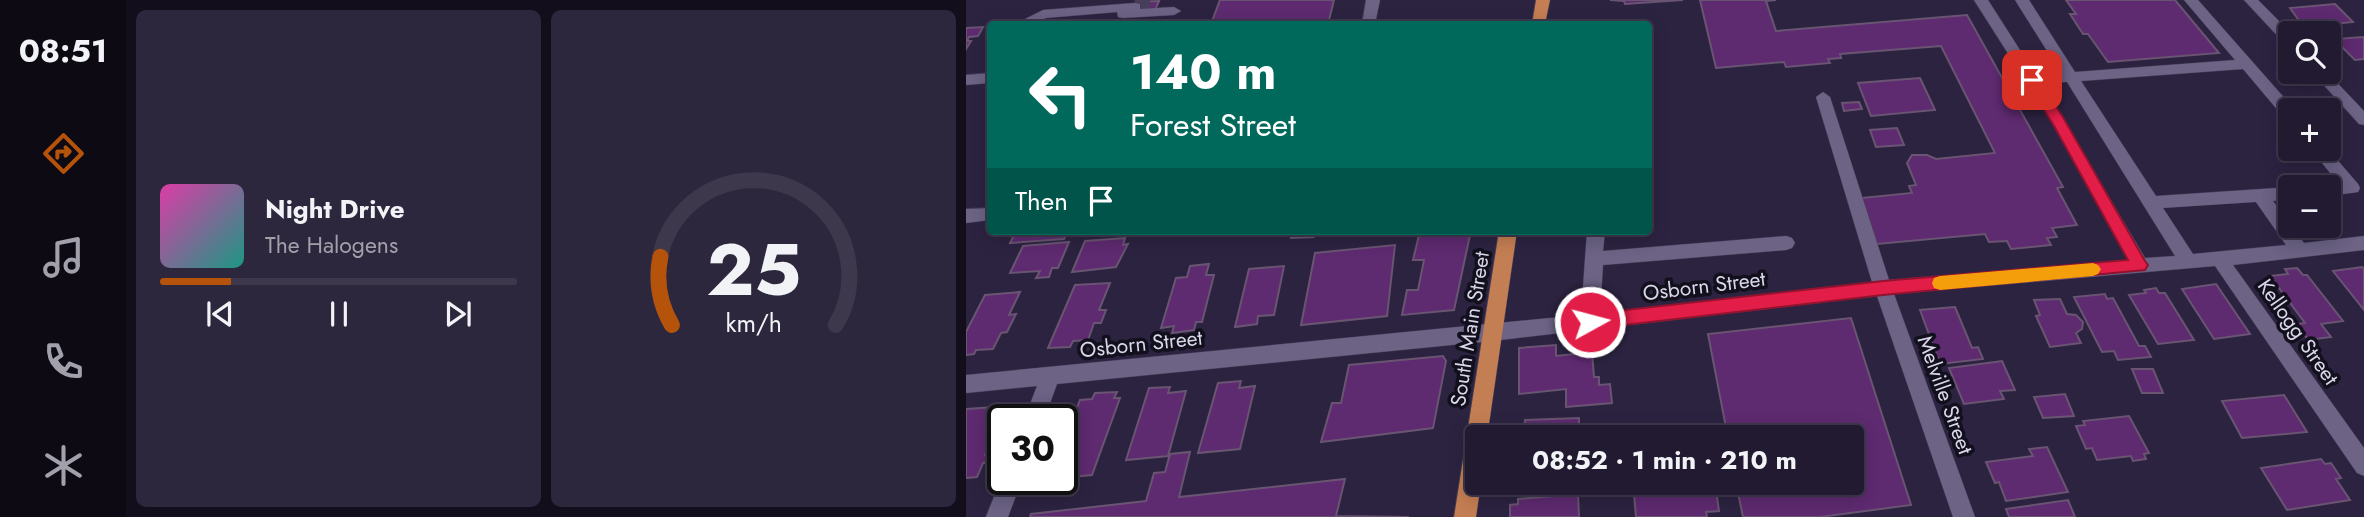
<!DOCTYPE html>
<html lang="en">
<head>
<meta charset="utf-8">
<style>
	:root { --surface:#211a31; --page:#2d273d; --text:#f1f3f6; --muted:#a2a1ab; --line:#3e384d; --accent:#b45309 }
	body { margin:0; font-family:Jost,sans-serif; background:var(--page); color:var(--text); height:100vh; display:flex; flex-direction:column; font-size:26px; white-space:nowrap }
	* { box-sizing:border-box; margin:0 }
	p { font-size:23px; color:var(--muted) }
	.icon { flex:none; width:38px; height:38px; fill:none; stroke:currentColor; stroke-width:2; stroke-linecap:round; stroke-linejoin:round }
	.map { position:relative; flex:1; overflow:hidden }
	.sheet { display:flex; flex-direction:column; gap:10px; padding:10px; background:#120e1b; width:840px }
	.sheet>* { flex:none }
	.top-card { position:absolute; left:21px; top:21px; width:665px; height:214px; border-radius:7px; box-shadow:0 4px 18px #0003,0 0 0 2px var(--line); background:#00695c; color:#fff; overflow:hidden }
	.tools { position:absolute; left:1312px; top:21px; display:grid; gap:14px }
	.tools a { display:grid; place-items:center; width:63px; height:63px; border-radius:7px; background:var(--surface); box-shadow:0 4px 18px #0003,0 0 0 2px var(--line); font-size:35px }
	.speed { position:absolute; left:21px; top:404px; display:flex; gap:14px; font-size:35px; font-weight:700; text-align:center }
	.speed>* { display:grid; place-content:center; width:91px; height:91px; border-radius:50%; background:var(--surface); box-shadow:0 4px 18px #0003,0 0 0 2px var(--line); line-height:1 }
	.speed .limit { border:4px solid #111; border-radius:10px; background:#fff; color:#111 }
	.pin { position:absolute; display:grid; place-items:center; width:60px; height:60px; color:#fff; margin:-30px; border-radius:14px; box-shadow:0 4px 10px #0006 }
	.me { position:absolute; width:77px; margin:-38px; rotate:83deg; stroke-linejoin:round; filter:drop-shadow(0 0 5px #0008) }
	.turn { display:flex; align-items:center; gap:24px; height:147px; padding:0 28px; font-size:32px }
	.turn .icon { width:91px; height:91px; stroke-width:2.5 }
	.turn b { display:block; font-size:49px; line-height:60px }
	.then { display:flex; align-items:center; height:66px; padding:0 28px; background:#0003; gap:14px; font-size:26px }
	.sheet .widget { flex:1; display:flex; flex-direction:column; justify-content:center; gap:10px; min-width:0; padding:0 24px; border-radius:10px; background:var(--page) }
	.sheet .dial { align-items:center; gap:0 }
	.dial svg { height:182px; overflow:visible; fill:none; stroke:var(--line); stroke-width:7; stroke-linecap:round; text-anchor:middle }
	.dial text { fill:var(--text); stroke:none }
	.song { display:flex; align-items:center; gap:21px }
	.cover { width:84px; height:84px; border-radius:10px; background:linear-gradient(135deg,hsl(320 70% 55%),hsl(170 70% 35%)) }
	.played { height:7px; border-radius:4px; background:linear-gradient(90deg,var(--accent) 20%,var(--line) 20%) }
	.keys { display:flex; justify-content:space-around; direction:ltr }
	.sheet .tiles { flex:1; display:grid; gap:10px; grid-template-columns:repeat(2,1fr) }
	.trip { position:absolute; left:499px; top:425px; width:399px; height:70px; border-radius:7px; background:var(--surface); box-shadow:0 4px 18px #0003,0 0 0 2px var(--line); font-weight:700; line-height:70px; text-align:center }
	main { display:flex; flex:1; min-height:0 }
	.dock { display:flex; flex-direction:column; width:126px; justify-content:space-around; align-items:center; background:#0d0a14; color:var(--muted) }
	.dock .icon { width:49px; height:49px }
	.dock .active { color:var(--accent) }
	.dock b { font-size:32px; color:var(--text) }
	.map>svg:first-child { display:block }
</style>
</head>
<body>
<main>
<nav class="dock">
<b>08:51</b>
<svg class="icon active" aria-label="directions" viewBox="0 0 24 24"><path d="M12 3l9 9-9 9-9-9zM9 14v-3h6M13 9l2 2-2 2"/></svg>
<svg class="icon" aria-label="music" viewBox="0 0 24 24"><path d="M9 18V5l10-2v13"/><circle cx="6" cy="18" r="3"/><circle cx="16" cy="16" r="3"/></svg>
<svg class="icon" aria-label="phone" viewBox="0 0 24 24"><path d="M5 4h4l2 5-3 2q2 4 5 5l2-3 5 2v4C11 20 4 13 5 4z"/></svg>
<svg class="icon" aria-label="climate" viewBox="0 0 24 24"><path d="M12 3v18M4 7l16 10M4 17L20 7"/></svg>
</nav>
<section class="sheet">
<div class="tiles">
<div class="widget">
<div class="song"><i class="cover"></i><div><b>Night Drive</b><p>The Halogens</p></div></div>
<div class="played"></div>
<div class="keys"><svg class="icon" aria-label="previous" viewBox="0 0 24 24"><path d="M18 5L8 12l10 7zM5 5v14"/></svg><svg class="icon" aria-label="pause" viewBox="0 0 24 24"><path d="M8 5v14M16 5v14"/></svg><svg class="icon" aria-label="next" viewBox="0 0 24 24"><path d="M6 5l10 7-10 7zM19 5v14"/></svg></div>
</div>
<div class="widget dial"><svg viewBox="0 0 100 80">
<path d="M14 69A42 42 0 1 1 86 69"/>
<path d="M14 69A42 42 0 0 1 9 39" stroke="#b45309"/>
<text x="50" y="56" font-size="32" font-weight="700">25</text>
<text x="50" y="72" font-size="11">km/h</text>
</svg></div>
</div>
</section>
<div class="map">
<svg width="1398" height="517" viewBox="0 0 1398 517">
	<rect width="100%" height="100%" fill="#2c2341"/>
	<path fill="#5e2a70" stroke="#695472" stroke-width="2" d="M254 0H368L362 24H245Z
		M644 0H717L659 4 658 1Z
		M734 0H810L800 1 810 31 1001 15 1097 187 1091 188 1111 225 1086 228 1091 237 1081 238 1085 245 1045 249 1041 241 1023 242 1019 234 911 244 895 198 946 193 943 186 950 185 941 163 946 155H961L970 159 1029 153 975 46 874 54 875 58 862 59 864 63 820 67 818 62 750 68Z
		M1100 0H1209L1253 53 1142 62 1122 34H1117L1104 14H1110Z
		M193 1 189 10 167 11 172 2Z
		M1369 4 1387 22 1366 24 1368 26H1337L1324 8Z
		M17 27 12 36 3 37 1 41H5L0 49V28Z
		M1398 37V59L1389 60 1368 39Z
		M954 78 969 110 905 116 892 83Z
		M893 102 896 109 878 111 876 103Z
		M931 128 938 145 910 147 904 130Z
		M50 231H101L98 239 44 243Z
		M327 231H350L348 237 325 238Z
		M453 235H504L488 310 436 315 441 290H452L458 260H447Z
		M159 238 157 245 162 244 150 267 106 272 119 241Z
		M103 242 92 268H86L83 277 70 278 74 271 44 273 57 246Z
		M429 245 421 316 335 325 349 253Z
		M243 264 240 275H248L236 322H230L228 330 206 333 208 326 195 328 210 278 221 277 224 266Z
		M318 266 308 315 292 316 291 324 269 327 283 269Z
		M1396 267 1398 269V310L1367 271Z
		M1331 268 1337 275H1341L1377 321 1355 324 1365 337 1342 340 1331 324 1339 323 1304 276 1322 274 1319 269Z
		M144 283 133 310H140L135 323H128L122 340 107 341 104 347 82 348 109 285Z
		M1250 284 1284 334 1248 339 1216 289Z
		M1190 288 1193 293H1199L1228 340 1192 344 1163 295 1180 293 1178 290Z
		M54 292 43 315 50 314 41 332 35 333 27 349 10 350 8 354 0 355V332L19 295Z
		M1139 294 1141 299 1147 298 1173 346H1179L1185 357 1152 360 1148 351 1136 352 1108 297Z
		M1094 299 1101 314 1110 315 1117 322 1116 329 1110 333 1115 343 1084 347 1070 316 1074 315 1068 300Z
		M989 307 1006 348 1012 347 1017 359 974 364 954 310Z
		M885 318 945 505 854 517H777L770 483H886V438H762L742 334Z
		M590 345V356L626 352 628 377H633V385L644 384 646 403 600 407V389L553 394V348Z
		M477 356 480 361 467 428 355 442 366 403H375L383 365Z
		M1036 361 1049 390 1034 391 1038 399 998 404 983 368Z
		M1166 369H1187L1197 393H1176Z
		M275 381 273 388 289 386 274 449 232 453 252 383Z
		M204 387 202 393 220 391 202 456 160 460 183 388Z
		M151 392 148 398H154L126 475 96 478V433H101L114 400 126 399 129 393Z
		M1099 394 1108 416 1077 418 1068 397Z
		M1318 395 1341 432 1276 438 1256 401Z
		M41 406 33 425H37L29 443H24L19 455 26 454 23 463H17L11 477 0 478V409Z
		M1163 416 1183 453 1178 454 1180 459 1167 461 1165 456 1131 460 1126 448 1120 449 1110 426 1119 425 1117 421Z
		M613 418V438H558L559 420Z
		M1081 447 1102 492 1040 501 1033 482 1029 483 1020 462 1067 456 1063 449Z
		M224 452 213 497 379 479 370 516 443 517H64L65 514 180 501 188 473 199 472 204 454Z
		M1355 459 1359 464 1365 463 1375 478 1370 479 1384 500 1321 510 1295 468Z
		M667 483H749L753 511 740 512 741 517H670Z
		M612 494 613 517H544V505L552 504V499Z
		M1102 500 1109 517H1043L1040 509Z"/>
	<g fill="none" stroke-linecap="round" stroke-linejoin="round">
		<path stroke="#463e5a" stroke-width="15" stroke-dasharray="15 8" stroke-linecap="butt" d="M169 7 191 6"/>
		<defs>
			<path id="minor" d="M400 0H414L409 24H396Z
				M1008 0H1022L1070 75 1095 73 1049 0H1063L1109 72 1269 60 1218 0H1232L1329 110H1325V121L1320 120 1277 69 1115 81 1190 196 1325 187V199L1307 201 1338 243 1398 236V250L1267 265 1398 448V476L1391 473 1249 266 928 294 1009 517H987L911 296 526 341 91 384 78 420H58L71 386 0 393V375L615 315 621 231H639L637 251 820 236 826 238 829 243 826 248 820 250 637 265 634 313 906 282 850 97 857 92 864 97 923 280 1162 260 1087 124ZM1101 82 1209 256 1179 258 1076 84ZM1290 202 1320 245 1227 254 1197 208Z
				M1278 0H1292L1325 33V46L1320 45Z
				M169 3 174 4V9L208 7 215 11 208 15 157 18 152 17 151 12 80 18 66 24H49L77 10Z
				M1346 72H1361L1398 111V125L1393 124Z
				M24 73V83L0 85V75Z
				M1345 149H1362L1392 184 1394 188 1392 192 1363 196V187L1357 186 1372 183Z
				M24 208V220L0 223V209Z
				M37 474V480H56L42 517H20Z"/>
			<path id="major" d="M570 0H584L579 24H566Z
				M533 231H551L521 438H511V483H515L510 517H488Z"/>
		</defs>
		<use href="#minor" stroke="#453d56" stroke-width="1"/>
		<use href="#major" stroke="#453d56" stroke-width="1"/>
		<use href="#minor" fill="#6c6385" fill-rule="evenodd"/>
		<use href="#major" fill="#c47e53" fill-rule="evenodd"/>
	</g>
	<path fill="#e11d48" stroke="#92132f" stroke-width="2" d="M1066 76 1071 77 1098 119 1179 261 1182 265 1179 270 917 295 624 329 618 327 615 322 618 317 624 314 917 281 1162 260 1087 124 1059 80Z"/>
	<path fill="#f59e0b" d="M1127 263 1132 265 1135 269 1132 274 1127 276 974 290 968 288 966 283 968 278 974 276Z"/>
	<g text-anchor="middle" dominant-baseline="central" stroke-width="7" stroke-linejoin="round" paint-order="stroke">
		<g font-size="21" fill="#dbd7ea" stroke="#13101d">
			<text transform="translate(738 286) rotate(-7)">Osborn Street</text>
			<text transform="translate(504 329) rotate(-81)">South Main Street</text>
			<text transform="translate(1332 332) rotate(55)">Kellogg Street</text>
			<text transform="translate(175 344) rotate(-6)">Osborn Street</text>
			<text transform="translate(979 395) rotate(70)">Melville Street</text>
		</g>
	</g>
</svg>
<div class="tools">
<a><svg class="icon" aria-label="search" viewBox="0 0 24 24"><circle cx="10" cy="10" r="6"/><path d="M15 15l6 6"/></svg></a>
<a>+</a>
<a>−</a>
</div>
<div class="speed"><div class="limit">30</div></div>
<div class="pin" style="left:1066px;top:80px;background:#d93025"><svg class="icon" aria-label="arrive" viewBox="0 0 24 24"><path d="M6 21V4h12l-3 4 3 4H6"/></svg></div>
<svg class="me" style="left:624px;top:322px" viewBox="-20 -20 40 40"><circle r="17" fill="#e11d48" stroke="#fff" stroke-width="3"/><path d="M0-11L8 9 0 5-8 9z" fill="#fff"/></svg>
<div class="trip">08:52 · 1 min · 210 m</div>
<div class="top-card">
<div class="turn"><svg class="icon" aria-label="left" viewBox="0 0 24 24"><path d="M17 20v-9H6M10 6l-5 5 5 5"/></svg><div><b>140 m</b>Forest Street</div></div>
<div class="then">Then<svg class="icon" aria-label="arrive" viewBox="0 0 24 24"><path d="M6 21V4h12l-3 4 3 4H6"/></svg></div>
</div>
</div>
</main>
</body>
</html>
